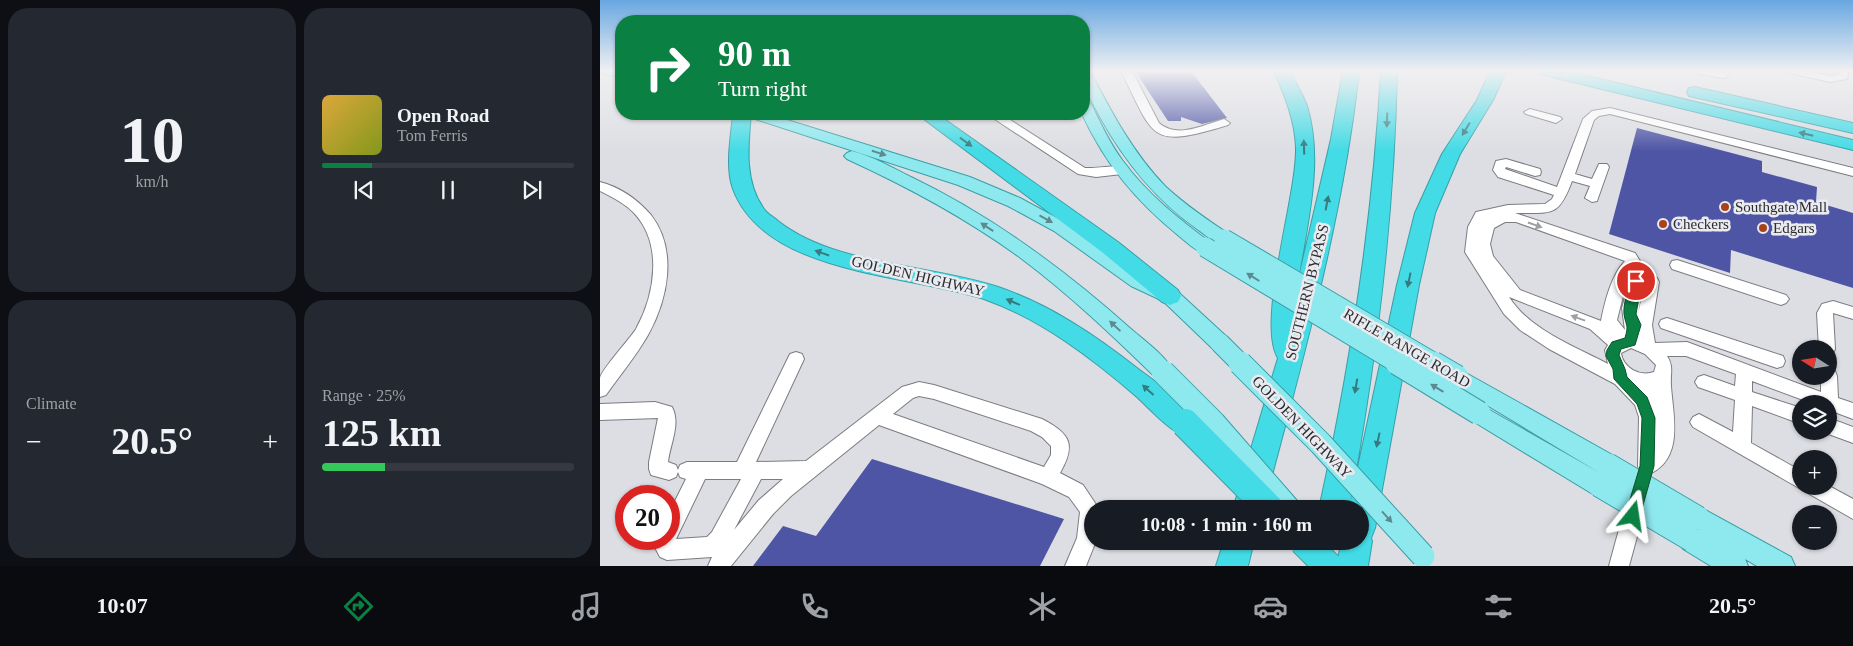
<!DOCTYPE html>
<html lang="en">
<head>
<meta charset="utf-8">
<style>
	:root { --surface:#171b24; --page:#242831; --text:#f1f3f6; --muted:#9ea1a6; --line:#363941; --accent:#0b8043 }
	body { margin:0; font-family:"Times New Roman",serif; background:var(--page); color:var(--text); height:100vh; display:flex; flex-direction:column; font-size:19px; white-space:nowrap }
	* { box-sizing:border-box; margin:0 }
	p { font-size:16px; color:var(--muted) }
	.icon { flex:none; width:28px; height:28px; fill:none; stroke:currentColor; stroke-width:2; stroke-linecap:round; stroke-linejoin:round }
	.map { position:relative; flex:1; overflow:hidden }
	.side { display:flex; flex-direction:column; gap:8px; padding:8px; background:#0d0f14; width:600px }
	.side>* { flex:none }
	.banner { position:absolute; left:15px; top:15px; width:475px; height:105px; border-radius:20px; box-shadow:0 1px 4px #0004; background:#0b8043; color:#fff; overflow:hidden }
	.needle { width:32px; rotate:282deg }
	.tools { position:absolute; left:1192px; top:340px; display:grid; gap:10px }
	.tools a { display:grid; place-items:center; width:45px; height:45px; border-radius:50%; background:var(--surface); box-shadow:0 1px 4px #0004; font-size:25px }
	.speed { position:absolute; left:15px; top:485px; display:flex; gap:10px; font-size:25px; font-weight:700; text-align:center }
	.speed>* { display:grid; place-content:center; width:65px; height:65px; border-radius:50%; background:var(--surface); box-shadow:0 1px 4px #0004; line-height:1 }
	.speed .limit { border:8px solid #d22; background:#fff; color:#111 }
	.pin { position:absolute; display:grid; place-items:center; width:42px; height:42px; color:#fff; margin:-21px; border:2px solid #fff; border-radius:50%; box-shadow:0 1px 5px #0007 }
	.me { position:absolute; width:55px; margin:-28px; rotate:15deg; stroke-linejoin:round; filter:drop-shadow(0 0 4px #0008) }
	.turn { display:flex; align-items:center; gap:18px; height:105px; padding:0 20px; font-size:22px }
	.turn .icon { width:65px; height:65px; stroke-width:2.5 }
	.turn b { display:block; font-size:35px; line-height:42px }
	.big { font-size:38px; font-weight:600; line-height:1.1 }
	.side .widget { flex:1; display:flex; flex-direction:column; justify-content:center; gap:8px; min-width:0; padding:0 18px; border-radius:20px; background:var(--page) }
	.side .dial { align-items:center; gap:0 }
	.dial b { font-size:65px; line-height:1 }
	.song { display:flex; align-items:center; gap:15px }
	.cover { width:60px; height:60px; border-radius:8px; background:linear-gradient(135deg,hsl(40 70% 55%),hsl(70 70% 35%)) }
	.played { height:5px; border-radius:2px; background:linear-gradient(90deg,var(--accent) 20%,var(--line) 20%) }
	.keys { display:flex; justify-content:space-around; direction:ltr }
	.heat { display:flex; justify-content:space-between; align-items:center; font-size:28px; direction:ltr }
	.charge { height:8px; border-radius:4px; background:linear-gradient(90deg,#34c759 25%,var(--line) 0) }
	.side .tiles { flex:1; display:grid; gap:8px; grid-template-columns:repeat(2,1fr) }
	.trip { position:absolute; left:484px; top:500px; width:285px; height:50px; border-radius:25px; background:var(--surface); box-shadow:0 1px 4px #0004; font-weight:600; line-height:50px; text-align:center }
	.menu { display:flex; height:80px; justify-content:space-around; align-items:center; background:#090b0e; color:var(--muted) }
	.menu .icon { width:35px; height:35px }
	.menu .active { color:var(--accent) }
	.menu b { font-size:22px; color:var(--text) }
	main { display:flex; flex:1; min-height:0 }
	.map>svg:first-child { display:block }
</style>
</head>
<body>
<main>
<section class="side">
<div class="tiles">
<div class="widget dial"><b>10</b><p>km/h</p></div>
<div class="widget">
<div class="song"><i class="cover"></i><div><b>Open Road</b><p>Tom Ferris</p></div></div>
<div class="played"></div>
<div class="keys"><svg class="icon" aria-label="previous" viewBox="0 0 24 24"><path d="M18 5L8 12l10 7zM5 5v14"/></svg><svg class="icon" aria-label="pause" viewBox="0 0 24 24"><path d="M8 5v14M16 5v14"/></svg><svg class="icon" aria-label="next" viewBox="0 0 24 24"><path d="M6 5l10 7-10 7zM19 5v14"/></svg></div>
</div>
<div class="widget"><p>Climate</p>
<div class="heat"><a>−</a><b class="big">20.5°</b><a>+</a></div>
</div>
<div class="widget"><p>Range · 25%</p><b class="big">125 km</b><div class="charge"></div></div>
</div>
</section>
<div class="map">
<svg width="1253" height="566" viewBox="0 0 1253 566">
	<rect width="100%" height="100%" fill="#dddee3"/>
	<path fill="#4e55a4" d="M535 71H591L627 118 602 124 581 117V121H568Z
		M1037 128 1162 161V172L1217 187 1216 202 1253 213V288L1131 250 1130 273 1009 234Z
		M272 459 464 519 440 566H153L183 526 216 536Z"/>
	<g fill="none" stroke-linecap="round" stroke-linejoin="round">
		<defs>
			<path id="minor" d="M521 71H532L559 123C578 139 603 125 624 119L630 123 628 125C549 149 555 139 521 71Z
				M1094 71H1129L1127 77 1123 78 1099 74Z
				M1188 71H1209L1230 76 1238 75 1239 71H1249L1247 79 1230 82 1189 73Z
				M1010 108 1253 168V176L1010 114 999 116 994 120 975 174 992 179 999 164H1007L1009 167 997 201 992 202 985 198 990 186 972 181C958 219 951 212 915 213L1035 253 1040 261 1027 280 1017 320 1025 330 1022 308 1031 277 1039 273 1057 278 1059 282 1052 325 1055 343 1087 342 1221 392V376H1229V369L1235 371 1237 376 1238 398 1253 403V419L1229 410V404H1214L1152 381V392L1201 408V424L1152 406 1151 443 1201 471V486H1229L1253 499V519L1093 427 1090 422 1093 417 1099 414 1133 432 1135 400 1098 387 1095 382 1098 377 1104 375 1135 386 1136 374 1086 356H1067C1074 366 1070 374 1071 386 1073 416 1085 460 1047 475L1040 472 1038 466 1039 417 1035 405 1015 384 949 349 920 330 904 314 865 252 868 227 876 212 908 205 945 204 952 199 954 195 898 177 893 170 896 161 906 159 940 169 941 172 940 175 935 176 906 167 905 169 957 187 983 119 992 111ZM905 222H916L1025 261C1011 276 1005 301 1001 321L920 290 893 256 890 244 894 228ZM1043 285 1044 287 1038 314ZM909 297 990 329 1008 345 1005 350 1008 364C974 346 930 330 909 297ZM1031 348 1045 354 1056 365 1054 372C1040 377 1023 368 1021 353Z
				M930 109 960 117 962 119 956 123 926 114 924 112Z
				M387 114H401L485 168C497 169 522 163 528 170L522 174 496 177 478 174Z
				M0 182C20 187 38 200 51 215 78 250 68 299 48 335 36 356 20 375 6 395L0 397C0 391 0 384 0 378 2 369 29 340 36 329 55 295 63 245 35 214 26 204 12 197 0 191Z
				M1077 260 1186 295 1189 299 1186 303 1181 305 1072 269 1070 265 1072 261Z
				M1233 301 1253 307V319L1233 313 1235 349 1233 354 1229 355V349H1219L1217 313 1222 304Z
				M1067 318 1183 356 1185 361 1183 366 1177 368 1061 328 1059 324 1061 320Z
				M196 352 202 354 204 359 156 462 206 461 302 387 319 382 334 385 442 419C471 434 476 445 460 473L483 485 499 509H492V541H496L486 566H465L477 538 480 512 469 497 442 484 279 425 191 496 173 514 131 566H108L112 557 67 560 60 557 53 544 55 539H69V513L86 479 80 477 78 472 76 477 69 480 51 475 49 469V462L58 418 0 420V404L55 402 72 407C81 424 70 444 68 462L76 465 78 470 80 465 87 462H137L190 354ZM319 396 334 399 431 431 442 437 451 446V455L444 467 293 414 313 398ZM105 479H141L112 532 107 537 76 539ZM161 479H183L159 500 134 530Z
				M1229 418 1253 427V443L1223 432 1229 431Z
				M1037 491 1044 494 1047 500 1029 566H1009L1027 500 1030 494Z"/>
			<path id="major" d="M3 71H21V78L4 74Z
				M484 71 491 73C512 113 533 153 565 186 585 205 608 220 630 235L633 239 630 243C617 247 607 236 597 229 555 199 525 162 500 117 492 101 484 90 484 71Z
				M484 100 489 101 491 104C501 124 510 144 523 161 547 194 579 219 611 243L614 247 611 251C598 255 589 244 579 236 535 200 506 165 482 114H484Z
				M147 114H168L370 177 420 198 466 223 545 276 577 291 627 337 630 343 627 349 620 351 613 349 563 301 531 286 454 231 408 206 358 185 149 117Z
				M252 151C272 156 293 168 311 177 392 216 464 269 531 329 545 341 565 355 574 372L570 378 563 381 556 378C513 336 470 295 422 259 368 219 308 187 247 159L244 156 247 153Z
				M857 368 1016 457 1020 465 1016 473 1008 476 1000 473 850 383 846 377 850 371Z
				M879 404 1007 477 1011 485 1007 493 999 496 991 493 871 420 868 413 871 406Z
				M1098 506 1191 557 1195 566H1157L1145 559 1148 566H1111L1083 549 1079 540 1083 531 1092 528 1086 518 1089 510Z"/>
			<path id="highway" d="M674 71H690C695 83 703 94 707 106 724 161 707 225 698 281L731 139 743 71H759C743 219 701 366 663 509H633L678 358C656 322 697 197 696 148 695 120 685 96 674 71Z
				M781 71H797C794 219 776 364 749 509H719C751 364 773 219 781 71Z
				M890 71H906L893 100 860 154 835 213 819 285 775 528 771 538 772 541 768 566H736L742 541H760V509H749L797 285 815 213 842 154 877 100Z
				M938 71H967L1253 140V150L940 74Z
				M1095 87 1253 123V133L1089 96 1087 92 1089 88Z
				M133 114H151C148 146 144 182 164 209 167 214 174 217 178 221 235 266 330 264 398 287 449 304 495 335 537 368 555 382 589 403 598 423L594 431C588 434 583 435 577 432 564 425 548 407 537 397 514 377 490 358 465 341 440 324 412 309 384 299 309 274 165 275 133 189 125 167 131 137 133 114Z
				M317 114H337L518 242 578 290 581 296 578 302 570 305 562 302 502 252Z
				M624 541H654L648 566H616Z"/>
		</defs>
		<use href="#minor" stroke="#7b7c81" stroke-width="2"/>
		<use href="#major" stroke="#3b9ea5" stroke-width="2"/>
		<use href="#highway" stroke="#3b9ea5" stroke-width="2"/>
		<use href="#minor" fill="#fff" fill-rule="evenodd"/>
		<use href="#major" fill="#8ee9ef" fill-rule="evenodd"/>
		<use href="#highway" fill="#43dbe5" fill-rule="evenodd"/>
		<defs>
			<path id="major-bridge-far1" d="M624 239 836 364
				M605 247 799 364
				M620 343 641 364"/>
			<path id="major-bridge" d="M640 363 721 444 823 556
				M797 363 879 413
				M833 363 857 377
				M563 372 614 423 689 509
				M1008 465 1098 518
				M999 485 1092 540"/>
			<path id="highway-bridge" d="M585 423 670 509
				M703 541 728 566"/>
		</defs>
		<use href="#major-bridge-far1" stroke="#3b9ea5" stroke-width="21" stroke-linecap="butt"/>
		<use href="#major-bridge" stroke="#3b9ea5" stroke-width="25" stroke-linecap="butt"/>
		<use href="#highway-bridge" stroke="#3b9ea5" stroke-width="30" stroke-linecap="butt"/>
		<use href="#major-bridge-far1" stroke="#8ee9ef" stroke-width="19"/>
		<use href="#major-bridge" stroke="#8ee9ef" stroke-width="23"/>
		<use href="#highway-bridge" stroke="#43dbe5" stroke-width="28"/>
	</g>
	<defs><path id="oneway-solid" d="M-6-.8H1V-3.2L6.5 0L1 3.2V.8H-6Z" transform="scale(1.25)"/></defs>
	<g fill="#367b80">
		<use href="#oneway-solid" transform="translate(787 120) rotate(92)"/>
		<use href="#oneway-solid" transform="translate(866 129) rotate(121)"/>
		<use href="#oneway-solid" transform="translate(1206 134) rotate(-167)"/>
		<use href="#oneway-solid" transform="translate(366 142) rotate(36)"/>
		<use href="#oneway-solid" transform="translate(704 147) rotate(-92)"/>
		<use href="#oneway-solid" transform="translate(727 203) rotate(-79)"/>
		<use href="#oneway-solid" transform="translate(222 253) rotate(-161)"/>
		<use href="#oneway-solid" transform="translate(809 280) rotate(102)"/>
		<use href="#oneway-solid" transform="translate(413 302) rotate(-157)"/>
		<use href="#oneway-solid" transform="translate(756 386) rotate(100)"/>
		<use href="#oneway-solid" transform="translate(548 390) rotate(-138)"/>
		<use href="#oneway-solid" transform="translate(778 440) rotate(102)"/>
	</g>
	<g fill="#5c8a8e">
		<use href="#oneway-solid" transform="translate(279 153) rotate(17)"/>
		<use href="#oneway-solid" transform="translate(446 219) rotate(29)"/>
		<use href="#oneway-solid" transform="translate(387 227) rotate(-147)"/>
		<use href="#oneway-solid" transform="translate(653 277) rotate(-148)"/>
		<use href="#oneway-solid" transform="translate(515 326) rotate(-137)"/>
		<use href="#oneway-solid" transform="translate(837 388) rotate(-149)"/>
		<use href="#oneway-solid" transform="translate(787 517) rotate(48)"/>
	</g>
	<g fill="#a0a0a1">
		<use href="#oneway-solid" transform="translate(935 225) rotate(19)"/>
		<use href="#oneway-solid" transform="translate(978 318) rotate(-160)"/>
	</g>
	<linearGradient id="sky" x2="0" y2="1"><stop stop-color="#68a7e1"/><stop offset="0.47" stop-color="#f0f0f2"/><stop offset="1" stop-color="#f0f0f2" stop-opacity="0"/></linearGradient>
	<rect width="1253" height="151" fill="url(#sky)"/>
	<path fill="#0b8043" stroke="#07532c" d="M1036 277 1042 281 1036 314 1041 325 1035 345 1021 349 1019 355 1025 369 1027 377 1047 397 1055 418 1054 466 1040 516 1038 521 1033 523 1028 521 1025 516 1040 466 1042 418 1037 404 1014 379 1013 369 1006 356 1007 350 1012 342 1025 338C1029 324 1026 327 1024 314 1023 304 1028 291 1030 281Z"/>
	<g fill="#a8421a" stroke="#eaebf0" stroke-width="2">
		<circle cx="1125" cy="207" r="5"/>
		<circle cx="1063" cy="224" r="5"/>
		<circle cx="1163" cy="228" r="5"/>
	</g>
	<g text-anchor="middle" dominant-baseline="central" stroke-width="5" stroke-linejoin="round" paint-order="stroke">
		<g font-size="15" fill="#2b2c2e" stroke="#eaebf0" text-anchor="start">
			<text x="1135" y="207">Southgate Mall</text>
			<text x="1073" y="224">Checkers</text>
			<text x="1173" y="228">Edgars</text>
		</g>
		<g font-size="15" fill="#2b2c2e" stroke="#eaebf0">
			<text transform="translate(318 276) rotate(13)">GOLDEN HIGHWAY</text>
			<text transform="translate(707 292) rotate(-76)">SOUTHERN BYPASS</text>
			<text transform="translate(807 348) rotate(30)">RIFLE RANGE ROAD</text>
			<text transform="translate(702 427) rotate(46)">GOLDEN HIGHWAY</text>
		</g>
	</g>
</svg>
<div class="tools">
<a><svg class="needle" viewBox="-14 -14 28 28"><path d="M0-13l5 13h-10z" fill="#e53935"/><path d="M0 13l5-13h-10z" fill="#9ea1a6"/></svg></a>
<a><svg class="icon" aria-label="layers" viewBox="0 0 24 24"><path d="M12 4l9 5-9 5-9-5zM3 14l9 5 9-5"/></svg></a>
<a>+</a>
<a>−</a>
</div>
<div class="speed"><div class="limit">20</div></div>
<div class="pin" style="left:1036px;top:281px;background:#d93025"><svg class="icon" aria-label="arrive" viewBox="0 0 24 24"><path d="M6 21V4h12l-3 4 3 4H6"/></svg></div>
<svg class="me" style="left:1033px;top:516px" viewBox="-20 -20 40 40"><path d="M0-17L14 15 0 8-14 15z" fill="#0b8043" stroke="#fff" stroke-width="4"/></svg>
<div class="trip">10:08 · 1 min · 160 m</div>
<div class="banner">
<div class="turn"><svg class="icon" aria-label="right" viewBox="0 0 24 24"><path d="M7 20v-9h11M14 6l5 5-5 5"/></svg><div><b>90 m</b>Turn right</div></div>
</div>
</div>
</main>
<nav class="menu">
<b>10:07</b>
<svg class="icon active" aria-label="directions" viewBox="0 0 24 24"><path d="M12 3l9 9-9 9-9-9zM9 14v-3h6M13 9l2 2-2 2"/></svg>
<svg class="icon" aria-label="music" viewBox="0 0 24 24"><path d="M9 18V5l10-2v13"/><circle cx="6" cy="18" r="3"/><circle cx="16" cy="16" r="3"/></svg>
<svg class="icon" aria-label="phone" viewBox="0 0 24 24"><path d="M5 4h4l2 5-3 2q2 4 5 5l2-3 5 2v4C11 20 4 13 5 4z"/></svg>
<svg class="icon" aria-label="climate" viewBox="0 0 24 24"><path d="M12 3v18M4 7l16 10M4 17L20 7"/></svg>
<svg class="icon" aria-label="car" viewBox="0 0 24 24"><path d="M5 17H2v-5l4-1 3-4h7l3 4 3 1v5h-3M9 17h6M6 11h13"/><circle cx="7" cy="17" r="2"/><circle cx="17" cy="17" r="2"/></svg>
<svg class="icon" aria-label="filters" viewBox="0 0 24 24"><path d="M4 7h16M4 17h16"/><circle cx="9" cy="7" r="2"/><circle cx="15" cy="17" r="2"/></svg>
<b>20.5°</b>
</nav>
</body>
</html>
